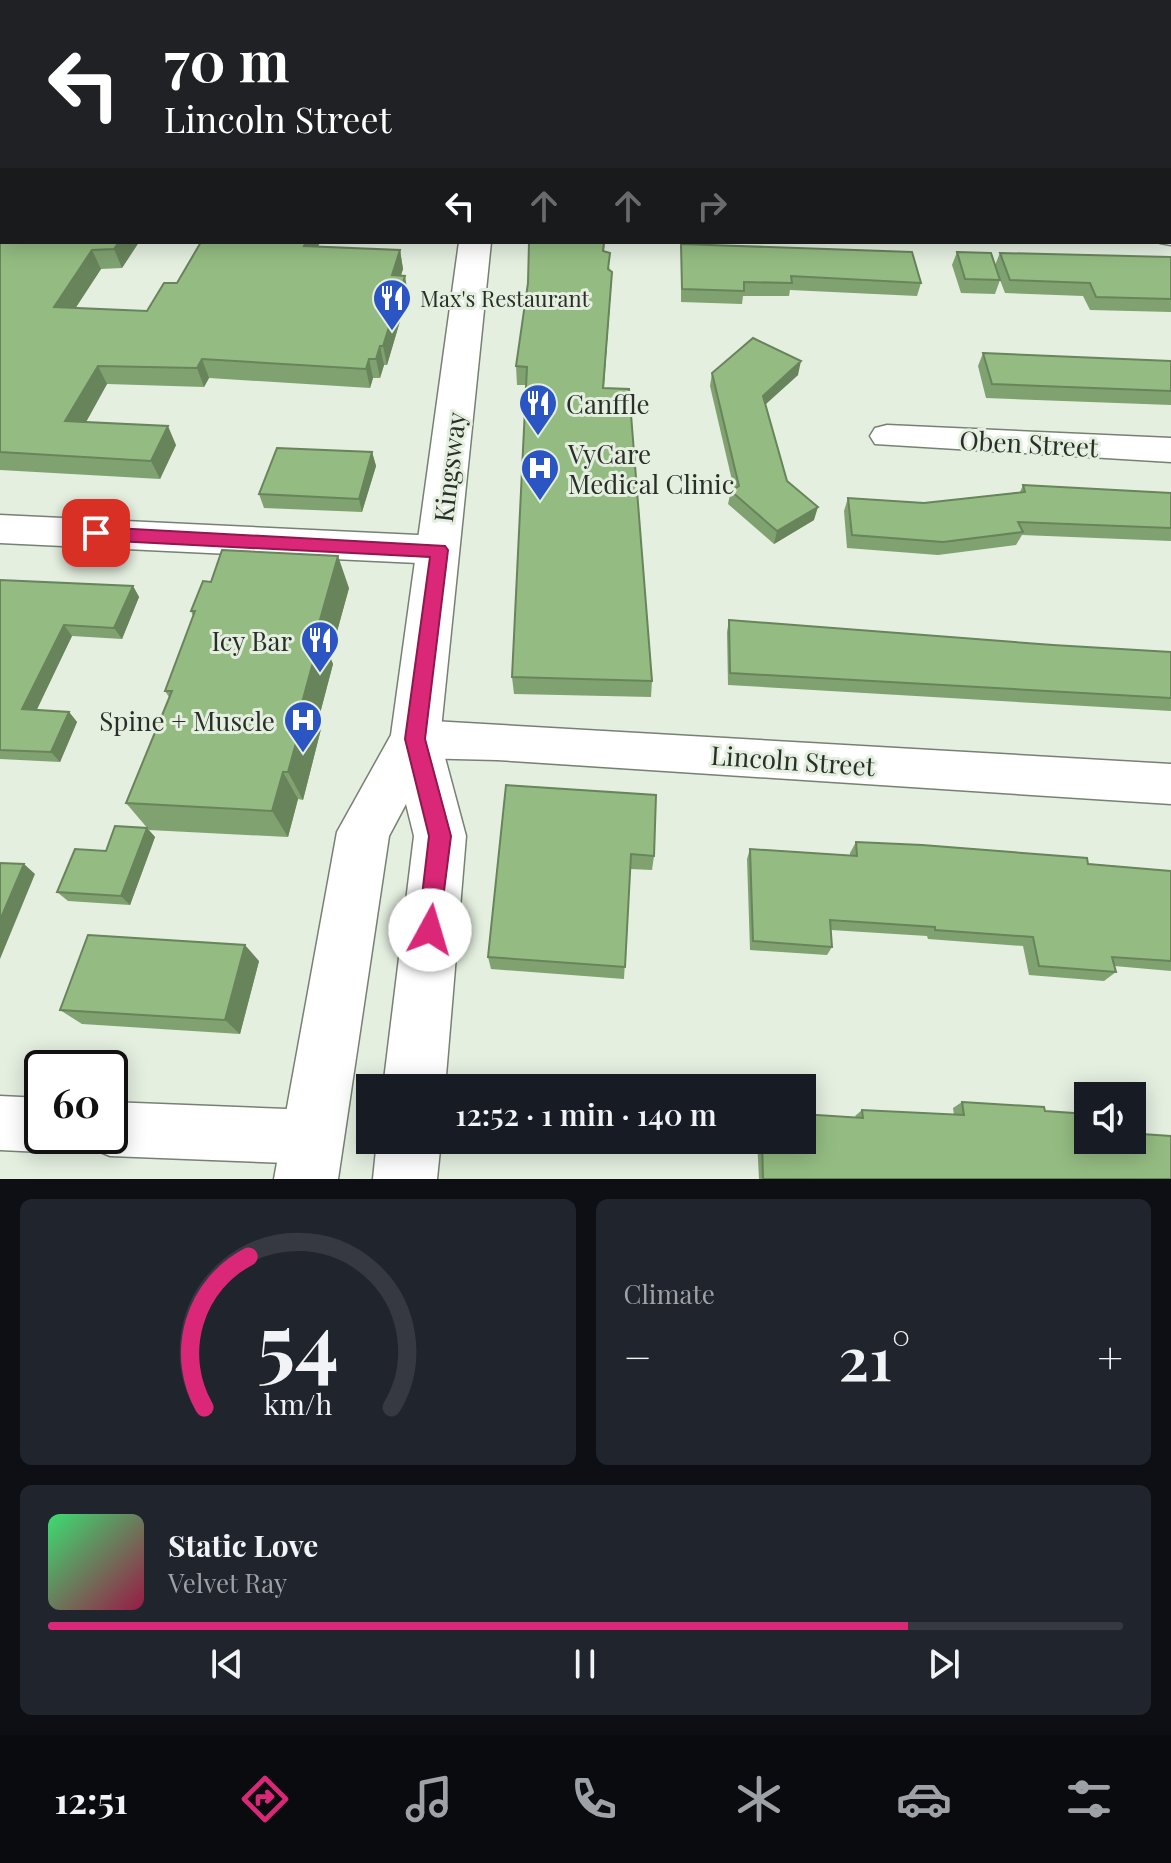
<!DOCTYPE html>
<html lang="en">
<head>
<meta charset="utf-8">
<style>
	:root { --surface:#171b24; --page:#20242c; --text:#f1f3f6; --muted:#9ea1a6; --line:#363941; --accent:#db2777 }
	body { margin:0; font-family:"Playfair Display",serif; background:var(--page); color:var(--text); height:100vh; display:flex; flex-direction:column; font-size:30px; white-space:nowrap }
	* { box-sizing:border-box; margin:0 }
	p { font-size:26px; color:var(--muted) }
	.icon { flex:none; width:44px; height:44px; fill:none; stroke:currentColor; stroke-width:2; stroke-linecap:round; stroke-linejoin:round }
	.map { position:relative; height:1179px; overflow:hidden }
	.details { display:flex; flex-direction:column; gap:20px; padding:20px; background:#0d0f14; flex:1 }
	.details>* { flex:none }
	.top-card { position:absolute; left:0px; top:0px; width:1172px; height:244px; box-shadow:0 4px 20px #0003; background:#202124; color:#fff; overflow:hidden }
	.tools { position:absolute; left:1074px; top:1082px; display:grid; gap:16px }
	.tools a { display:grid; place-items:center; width:72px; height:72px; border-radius:0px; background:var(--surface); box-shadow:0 4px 20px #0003; font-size:40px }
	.speed { position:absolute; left:24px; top:1050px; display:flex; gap:16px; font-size:40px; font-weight:700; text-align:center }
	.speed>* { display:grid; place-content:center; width:104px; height:104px; border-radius:50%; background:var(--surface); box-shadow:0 4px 20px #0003; line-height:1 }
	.speed .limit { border:4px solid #111; border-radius:12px; background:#fff; color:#111 }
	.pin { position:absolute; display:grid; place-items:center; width:68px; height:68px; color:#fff; margin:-34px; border-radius:16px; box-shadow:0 4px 12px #0006 }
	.me { position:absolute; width:88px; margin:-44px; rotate:6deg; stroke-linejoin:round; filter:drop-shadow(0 0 6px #0008) }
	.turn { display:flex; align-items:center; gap:28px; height:168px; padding:0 32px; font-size:36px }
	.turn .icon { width:104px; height:104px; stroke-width:2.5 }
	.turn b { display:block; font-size:56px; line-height:68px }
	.lanes { display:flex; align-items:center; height:76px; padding:0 32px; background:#0003; justify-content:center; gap:40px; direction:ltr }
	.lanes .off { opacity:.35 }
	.big { font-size:60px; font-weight:600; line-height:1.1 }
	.details .card { flex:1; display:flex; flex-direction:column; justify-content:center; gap:12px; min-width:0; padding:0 28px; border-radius:12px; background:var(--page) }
	.details .dial { align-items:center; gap:0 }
	.dial svg { height:208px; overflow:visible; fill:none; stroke:var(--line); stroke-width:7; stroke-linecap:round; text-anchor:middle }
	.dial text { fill:var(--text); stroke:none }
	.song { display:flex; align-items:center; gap:24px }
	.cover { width:96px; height:96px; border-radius:12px; background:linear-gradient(135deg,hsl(140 70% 55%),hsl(340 70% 35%)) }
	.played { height:8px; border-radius:4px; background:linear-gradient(90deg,var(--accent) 80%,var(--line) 80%) }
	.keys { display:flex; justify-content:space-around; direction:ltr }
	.heat { display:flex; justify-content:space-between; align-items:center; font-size:44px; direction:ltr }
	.details .tiles { flex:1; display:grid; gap:20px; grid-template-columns:1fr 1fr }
	.card:last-child { grid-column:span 2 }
	.trip { position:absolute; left:356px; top:1074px; width:460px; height:80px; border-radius:0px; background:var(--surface); box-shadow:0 4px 20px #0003; font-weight:600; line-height:80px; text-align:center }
	.tab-bar { display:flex; height:128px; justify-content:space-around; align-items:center; background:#090b0e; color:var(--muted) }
	.tab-bar .icon { width:56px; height:56px }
	.tab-bar .active { color:var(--accent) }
	.tab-bar b { font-size:36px; color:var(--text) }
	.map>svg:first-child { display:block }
</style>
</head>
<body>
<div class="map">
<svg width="1171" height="1179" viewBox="0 0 1171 1179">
	<rect width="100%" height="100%" fill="#e4efe0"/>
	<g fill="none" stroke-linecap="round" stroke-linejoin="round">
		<defs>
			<path id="street" d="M122 0H143L121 2Z
				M1118 0H1139L1140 2H1119Z
				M1170 84H1171V98H1170Z
				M1170 229 1171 245 1160 243 1170 242Z
				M887 425 1171 438V462L875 444 870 436 875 428Z
				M0 515 439 536 452 540 457 550 452 560 439 564 0 543Z
				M415 720 1171 764V804L497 760 415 758 400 752 394 739 400 726Z
				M0 1096 42 1098V1136H65L61 1144 42 1152 0 1150Z
				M110 1102 313 1110 332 1118 340 1137 332 1156 313 1164 110 1156 91 1148 86 1136H110Z"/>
			<path id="primary" d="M470 0H494L469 2Z
				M502 0H526L501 2Z
				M459 242H491L440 739 466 836 445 1088H383L414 836 406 804 389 836 338 1179H274L337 832 391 735Z
				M377 1140H441L437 1179H373Z"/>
		</defs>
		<use href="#street" stroke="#778073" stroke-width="3"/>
		<use href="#primary" stroke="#778073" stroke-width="3"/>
		<use href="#street" fill="#fff" fill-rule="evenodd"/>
		<use href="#primary" fill="#fff" fill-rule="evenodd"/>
	</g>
	<path fill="#7fa270" d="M0 184 139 242 122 268 101 269 75 308 147 311 177 283 320 242 318 247 400 250 403 269 401 275 408 294 387 365H384L380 378H373L370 388 209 378 204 387 107 384 86 422 176 445 160 479 0 470Z
		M529 242H605L604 251 610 270 612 272 604 388 652 681 651 697 514 694 512 677 526 385H517L516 366 528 283Z
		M681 244 921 283 917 296 790 290 789 296H743L742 304 681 302Z
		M957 252 995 265 1000 253 1171 257V312L1090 310 1083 296 1005 293 1000 280 995 294 961 293 952 265Z
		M983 353 1171 361V405L986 398 978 366Z
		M712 373 798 375 765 405 787 481 814 520 774 544 728 504 731 491 734 489 710 386Z
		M372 452 376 466 362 512 264 508 259 494Z
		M1023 485 1171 493V541L1022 535 1016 545 938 555 847 548 844 511 848 498 924 503 1020 492Z
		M0 580 133 586 139 597 122 639 72 636 36 710 69 712 77 722 60 762 0 759Z
		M349 588 330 657 333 664 318 721 321 729 303 800 298 799 288 837 149 830 126 803 169 697 165 691 193 616 191 611Z
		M729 620 1053 645 1171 652V711L728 685 727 632Z
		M506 785 654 856 652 870 630 869 624 979 491 969 488 957Z
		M147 828 155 837 130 905 68 901 57 892 106 851Z
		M856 842 1171 871V971L1114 966 1116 972 1104 981 1029 975 1023 946 928 939 927 936 831 930 832 947 827 955 750 950 747 859 750 849 850 856V853Z
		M259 961 240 1034 82 1024 60 1010Z
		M962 1102 1045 1111 1142 1134 1171 1179H759L757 1140H802L856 1117 855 1116 862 1110 954 1115 953 1108Z"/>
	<path fill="#68845b" d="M87 0H101L99 2H85Z
		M119 242H139L122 268 114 249Z
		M306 242H320L309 265 304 246Z
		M92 250 101 269 64 326 54 307Z
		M400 250 403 269 395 294 392 275Z
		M612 272 611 291 602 407 603 388Z
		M405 276 408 294 387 365 383 346Z
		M380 346 384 365 380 378 376 359Z
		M202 359 209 378 204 387 197 368Z
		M369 359 373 378 370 388 366 369Z
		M801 361 798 375 760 409 763 396Z
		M98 366 107 384 76 440 65 421Z
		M168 426 176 445 160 479 151 461Z
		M372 452 376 466 362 512 359 499Z
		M818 507 814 520 774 544 777 531Z
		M338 556 349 588 330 657 333 664 318 721 321 729 303 800 288 772 316 634Z
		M133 586 139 597 122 639 114 628Z
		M64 625 72 636 32 720 22 709Z
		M69 712 77 722 60 762 51 752Z
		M283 772 298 799 288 837 272 811Z
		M147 828 155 837 130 905 121 896Z
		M24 864 35 874 0 959V920Z
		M245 945 259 961 240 1034 225 1020Z"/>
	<path fill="#94bc82" stroke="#68845b" stroke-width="2" d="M0 0H87L85 2H2V89L0 91Z
		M159 0H452L451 2H158Z
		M543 0H1112L1113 2H543Z
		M1164 0H1171V57L1170 2H1160Z
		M2 182V242H119L114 249 92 250 54 307 147 311 164 283H177L201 242H306L304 246 400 250 392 275 405 276 383 346H380L376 359H369L366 369 202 359 197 368 98 366 65 421 168 426 151 461 0 452V184Z
		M529 242H604L603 251 610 253 608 269 612 272 603 388 629 389 652 681 512 677 527 367 516 366 528 283Z
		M681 244 912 252 921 283 791 276 792 283 744 282V291L682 289Z
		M957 252 991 253 1000 280 965 279Z
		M1000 253 1171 257V299L1096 297 1090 283 1010 280Z
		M753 338 801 361 763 396 787 481 818 507 777 531 731 491 739 486 712 373Z
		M983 353 1171 361V391L992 384Z
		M277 448 372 452 359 499 259 494Z
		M1023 485 1171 493V528L1018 522 1023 532 943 542 852 535 848 498 924 503 1025 492Z
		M222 550 338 556 316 634 321 633 303 699H308L288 772H283L272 811 126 803 172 691H165L195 611H191L203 581 211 582Z
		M0 580 133 586 114 628 64 625 22 709 69 712 51 752 0 750Z
		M729 620 1053 645 1171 652V698L730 673Z
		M506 785 656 795 654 856 631 854 625 967 488 957Z
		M115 826 147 828 121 896 57 892 75 849 106 851Z
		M856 842 922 845 1087 858 1088 864 1171 871V961L1112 957 1116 972 1039 966 1033 937 935 930V927L830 920 832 947 753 941 750 849 857 856Z
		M0 863 24 864 0 920Z
		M88 935 245 945 225 1020 60 1010Z
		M962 1102 1044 1107 1045 1111 1088 1114V1140H1132V1117H1138L1142 1134 1171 1136V1179H763L762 1140H802V1114L863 1118 862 1110 964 1115Z"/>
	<path fill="#db2777" stroke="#8e194d" stroke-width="2" d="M96 527 445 546 448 550 425 739 451 836 438 938 430 942 422 938 418 930 429 836 405 739 430 557 96 540 87 533Z"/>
	<defs>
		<symbol id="restaurant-pin" viewBox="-11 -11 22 30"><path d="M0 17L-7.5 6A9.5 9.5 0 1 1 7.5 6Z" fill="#2c55c4" stroke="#e4efe0"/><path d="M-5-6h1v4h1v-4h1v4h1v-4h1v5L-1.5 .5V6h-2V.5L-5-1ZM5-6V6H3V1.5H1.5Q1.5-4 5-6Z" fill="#fff"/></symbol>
		<symbol id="hospital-pin" viewBox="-11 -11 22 30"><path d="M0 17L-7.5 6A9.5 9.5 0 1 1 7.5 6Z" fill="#2c55c4" stroke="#e4efe0"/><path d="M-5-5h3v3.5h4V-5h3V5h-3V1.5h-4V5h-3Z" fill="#fff"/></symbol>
	</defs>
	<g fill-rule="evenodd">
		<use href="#restaurant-pin" x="370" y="276" width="44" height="60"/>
		<use href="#restaurant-pin" x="516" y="381" width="44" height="60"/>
		<use href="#hospital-pin" x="518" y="446" width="44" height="60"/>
		<use href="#restaurant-pin" x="298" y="618" width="44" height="60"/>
		<use href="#hospital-pin" x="281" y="698" width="44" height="60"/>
	</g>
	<g text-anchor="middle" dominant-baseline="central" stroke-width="6" stroke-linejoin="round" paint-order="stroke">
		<g font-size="22" fill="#2a2e29" stroke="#e4efe0" text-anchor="start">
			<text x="420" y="298">Max's Restaurant</text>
		</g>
		<g font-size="26" fill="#2a2e29" stroke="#e4efe0" text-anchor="start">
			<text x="566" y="403">Canffle</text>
			<text x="568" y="453">VyCare<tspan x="568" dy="30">Medical Clinic</tspan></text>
			<text x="292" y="640" text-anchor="end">Icy Bar</text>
			<text x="275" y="720" text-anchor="end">Spine + Muscle</text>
		</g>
		<g font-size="26" fill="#2a2e29" stroke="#e4efe0">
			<text transform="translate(1029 443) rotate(3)">Oben Street</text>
			<text transform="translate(449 467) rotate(-83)">Kingsway</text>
			<text transform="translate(793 760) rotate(4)">Lincoln Street</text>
		</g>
	</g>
</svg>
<div class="tools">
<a><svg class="icon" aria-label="sound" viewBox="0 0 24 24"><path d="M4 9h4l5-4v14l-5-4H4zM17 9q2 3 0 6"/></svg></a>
</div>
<div class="speed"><div class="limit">60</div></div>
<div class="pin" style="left:96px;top:533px;background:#d93025"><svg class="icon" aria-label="arrive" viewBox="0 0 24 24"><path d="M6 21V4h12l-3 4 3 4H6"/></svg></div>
<svg class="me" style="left:430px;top:930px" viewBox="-20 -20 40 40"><circle r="19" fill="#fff"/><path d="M0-13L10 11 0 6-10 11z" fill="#db2777"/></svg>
<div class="trip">12:52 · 1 min · 140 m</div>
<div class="top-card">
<div class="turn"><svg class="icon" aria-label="left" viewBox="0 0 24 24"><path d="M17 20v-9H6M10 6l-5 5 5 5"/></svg><div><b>70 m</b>Lincoln Street</div></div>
<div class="lanes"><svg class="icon" aria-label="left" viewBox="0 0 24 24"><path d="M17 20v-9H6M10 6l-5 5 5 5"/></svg><svg class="icon off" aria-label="ahead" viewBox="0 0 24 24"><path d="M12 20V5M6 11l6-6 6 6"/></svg><svg class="icon off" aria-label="ahead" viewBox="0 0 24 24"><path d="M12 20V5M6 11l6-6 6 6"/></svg><svg class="icon off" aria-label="right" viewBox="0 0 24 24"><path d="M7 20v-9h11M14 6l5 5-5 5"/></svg></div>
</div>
</div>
<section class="details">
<div class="tiles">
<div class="card dial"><svg viewBox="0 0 100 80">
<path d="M14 69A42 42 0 1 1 86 69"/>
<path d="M14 69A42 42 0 0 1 31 11" stroke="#db2777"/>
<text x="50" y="56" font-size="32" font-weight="700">54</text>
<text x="50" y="72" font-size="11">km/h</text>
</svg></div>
<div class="card"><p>Climate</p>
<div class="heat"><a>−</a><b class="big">21°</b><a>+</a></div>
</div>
<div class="card">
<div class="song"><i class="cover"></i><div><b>Static Love</b><p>Velvet Ray</p></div></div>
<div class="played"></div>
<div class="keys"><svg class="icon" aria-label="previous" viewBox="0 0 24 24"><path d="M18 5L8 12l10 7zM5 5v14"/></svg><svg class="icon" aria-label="pause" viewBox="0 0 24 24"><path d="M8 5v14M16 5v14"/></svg><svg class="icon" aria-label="next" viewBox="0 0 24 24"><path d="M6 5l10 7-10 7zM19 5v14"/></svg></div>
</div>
</div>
</section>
<nav class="tab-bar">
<b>12:51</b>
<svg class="icon active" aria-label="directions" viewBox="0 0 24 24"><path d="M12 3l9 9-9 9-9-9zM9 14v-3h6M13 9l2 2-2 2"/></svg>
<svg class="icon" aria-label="music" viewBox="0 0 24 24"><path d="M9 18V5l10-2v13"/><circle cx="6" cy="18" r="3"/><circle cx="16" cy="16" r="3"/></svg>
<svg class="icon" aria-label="phone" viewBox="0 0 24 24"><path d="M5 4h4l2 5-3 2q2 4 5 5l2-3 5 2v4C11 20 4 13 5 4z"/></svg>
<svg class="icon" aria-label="climate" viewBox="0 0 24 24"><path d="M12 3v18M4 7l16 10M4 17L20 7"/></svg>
<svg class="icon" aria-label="car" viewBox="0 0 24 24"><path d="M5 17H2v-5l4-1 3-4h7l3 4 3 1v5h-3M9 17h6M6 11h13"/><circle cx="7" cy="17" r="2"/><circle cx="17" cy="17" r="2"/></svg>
<svg class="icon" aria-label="filters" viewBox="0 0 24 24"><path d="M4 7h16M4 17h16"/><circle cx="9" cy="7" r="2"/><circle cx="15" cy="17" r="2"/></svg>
</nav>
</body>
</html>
